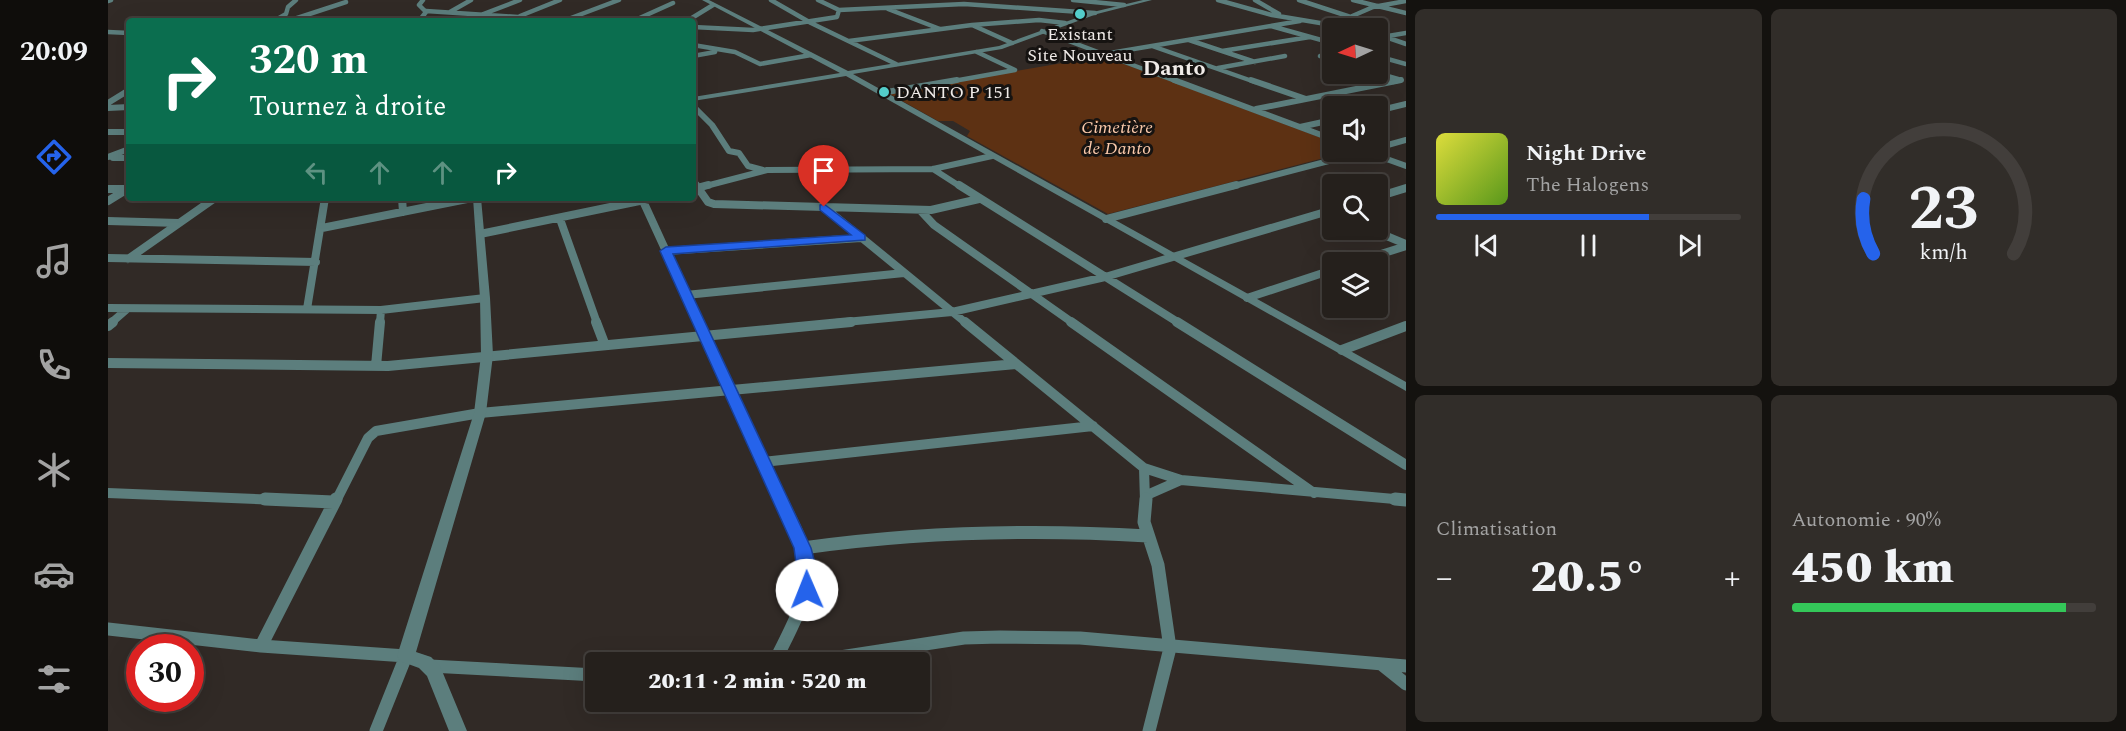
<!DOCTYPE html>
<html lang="fr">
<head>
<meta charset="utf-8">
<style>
	:root { --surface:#25201c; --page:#312d29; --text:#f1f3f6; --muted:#a3a3a3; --line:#423e3b; --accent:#2563eb }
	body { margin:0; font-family:Spectral,serif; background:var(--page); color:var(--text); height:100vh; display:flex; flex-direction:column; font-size:22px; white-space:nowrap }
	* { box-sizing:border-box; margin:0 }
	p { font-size:20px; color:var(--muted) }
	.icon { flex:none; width:33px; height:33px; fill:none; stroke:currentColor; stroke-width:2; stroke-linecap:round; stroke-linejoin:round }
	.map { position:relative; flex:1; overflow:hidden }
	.details { display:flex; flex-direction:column; gap:9px; padding:9px; background:#14120f; width:720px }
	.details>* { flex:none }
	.hud { position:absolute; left:18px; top:18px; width:570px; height:183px; border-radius:6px; box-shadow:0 6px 24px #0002,0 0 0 2px var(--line); background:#0b6e4f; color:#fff; overflow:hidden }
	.needle { width:39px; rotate:266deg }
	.fabs { position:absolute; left:1214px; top:18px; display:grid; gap:12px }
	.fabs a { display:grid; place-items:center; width:66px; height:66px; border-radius:6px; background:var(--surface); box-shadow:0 6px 24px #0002,0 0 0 2px var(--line); font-size:30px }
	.speed { position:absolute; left:18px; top:634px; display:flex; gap:12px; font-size:30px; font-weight:700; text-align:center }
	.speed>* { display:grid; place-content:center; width:78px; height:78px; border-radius:50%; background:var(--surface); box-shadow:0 6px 24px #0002,0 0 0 2px var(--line); line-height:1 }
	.speed .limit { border:9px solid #d22; background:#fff; color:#111 }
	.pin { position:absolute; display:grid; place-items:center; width:51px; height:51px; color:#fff; margin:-62px -26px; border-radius:50% 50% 50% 0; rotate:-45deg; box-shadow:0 0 6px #0007 }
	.pin .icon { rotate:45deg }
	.me { position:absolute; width:66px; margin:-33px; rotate:359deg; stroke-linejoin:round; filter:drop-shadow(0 0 4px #0008) }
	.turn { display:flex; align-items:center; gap:21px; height:126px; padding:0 24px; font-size:27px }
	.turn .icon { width:78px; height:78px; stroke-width:2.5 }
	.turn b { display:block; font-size:42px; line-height:51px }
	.lanes { display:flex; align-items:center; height:57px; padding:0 24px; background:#0003; justify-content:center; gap:30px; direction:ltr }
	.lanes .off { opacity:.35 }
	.big { font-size:45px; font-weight:800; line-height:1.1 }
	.details .tile { flex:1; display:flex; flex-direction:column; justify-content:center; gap:9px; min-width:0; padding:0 21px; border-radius:9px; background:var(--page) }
	.details .dial { align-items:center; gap:0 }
	.dial svg { height:156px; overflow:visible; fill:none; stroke:var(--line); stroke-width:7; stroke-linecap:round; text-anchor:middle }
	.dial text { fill:var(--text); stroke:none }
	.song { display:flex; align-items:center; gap:18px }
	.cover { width:72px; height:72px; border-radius:9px; background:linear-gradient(135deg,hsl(60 70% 55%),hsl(90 70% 35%)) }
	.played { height:6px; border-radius:3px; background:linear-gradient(90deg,var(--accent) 70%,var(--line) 70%) }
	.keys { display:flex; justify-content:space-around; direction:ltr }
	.heat { display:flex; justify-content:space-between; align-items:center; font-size:33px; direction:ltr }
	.charge { height:9px; border-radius:4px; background:linear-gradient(90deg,#34c759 90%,var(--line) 0) }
	.details .tiles { flex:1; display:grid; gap:9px; grid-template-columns:repeat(2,1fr) }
	.trip { position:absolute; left:477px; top:652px; width:345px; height:60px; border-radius:6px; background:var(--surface); box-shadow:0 6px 24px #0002,0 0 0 2px var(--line); font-weight:800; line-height:60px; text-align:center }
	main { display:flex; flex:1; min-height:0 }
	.tab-bar { display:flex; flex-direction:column; width:108px; justify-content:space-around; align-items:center; background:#0f0d0b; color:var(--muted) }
	.tab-bar .icon { width:42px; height:42px }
	.tab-bar .selected { color:var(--accent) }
	.tab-bar b { font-size:27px; color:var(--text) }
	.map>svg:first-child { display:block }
</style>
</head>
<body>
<main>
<nav class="tab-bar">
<b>20:09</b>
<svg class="icon selected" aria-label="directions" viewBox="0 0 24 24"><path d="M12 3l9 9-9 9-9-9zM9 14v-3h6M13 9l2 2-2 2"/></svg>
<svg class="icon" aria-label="music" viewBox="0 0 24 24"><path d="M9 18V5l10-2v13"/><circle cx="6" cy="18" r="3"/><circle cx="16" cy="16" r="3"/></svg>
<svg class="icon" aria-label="phone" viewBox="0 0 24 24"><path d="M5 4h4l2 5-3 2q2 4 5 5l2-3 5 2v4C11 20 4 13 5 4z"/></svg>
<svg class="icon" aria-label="climate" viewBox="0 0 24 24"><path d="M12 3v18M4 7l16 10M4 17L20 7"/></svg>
<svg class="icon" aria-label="car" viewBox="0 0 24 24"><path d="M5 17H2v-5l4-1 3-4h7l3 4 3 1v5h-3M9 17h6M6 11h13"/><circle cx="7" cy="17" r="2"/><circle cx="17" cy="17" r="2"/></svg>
<svg class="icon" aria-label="filters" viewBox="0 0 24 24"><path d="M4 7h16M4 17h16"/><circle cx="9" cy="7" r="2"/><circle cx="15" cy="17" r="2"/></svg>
</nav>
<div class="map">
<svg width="1298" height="731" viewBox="0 0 1298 731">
	<rect width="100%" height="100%" fill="#312a26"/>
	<path fill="#5d3113" d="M995 56 1224 142V152H1239L1000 214 859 136 862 131 845 121H830L780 93Z"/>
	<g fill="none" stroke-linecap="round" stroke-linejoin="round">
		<path stroke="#5c7e7d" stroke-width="4.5" d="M663 0 703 23 788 64
			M965 0 1016 5
			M1110 0 1164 15 1242 28
			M1147 0 1171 14
			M1191 0 1264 24 1251 28
			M1245 0 1298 13
			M0 1 3 0
			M780 9 832 29
			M731 10 856 4 987 13
			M318 11 410 17 427 21
			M342 12 363 0
			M412 16 452 0
			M1242 17 1265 7 1298 1
			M464 19 491 21
			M166 21 178 14 180 7 188 0
			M180 21 238 2
			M311 21 318 12 311 5 315 0
			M357 21 412 0
			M455 21 511 0
			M525 21 565 3
			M579 21 605 5
			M864 25 931 20 957 23
			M1163 26 1224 43
			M585 27 645 30 729 17 731 10 710 0
			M934 31 1070 82
			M0 32 21 33
			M1269 34 1298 44
			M1280 36 1298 33
			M1081 40 1147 62
			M741 41 864 25 904 43
			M585 45 627 52 652 64 703 55
			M1044 46 1147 82
			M1114 51 1202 37
			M869 52 907 70
			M996 54 1192 21
			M585 56 607 52
			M1212 56 1224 59
			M1269 56 1298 64
			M1110 68 1177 56
			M1269 73 1290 79
			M840 82 907 70
			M1285 82 1293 80"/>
		<path stroke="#5c7e7d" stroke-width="6" d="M1066 80 1224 139
			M1143 80 1198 99
			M773 93 849 80
			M0 103 21 90
			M585 106 604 125 621 151 631 153 640 166 655 170
			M0 108 21 107
			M1148 109 1293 80
			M1269 111 1298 104
			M1192 127 1224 120
			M0 132H21
			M1269 148 1298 140
			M1259 152 1298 166
			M0 157 21 149
			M5 158H21
			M825 169 853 187
			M585 181 589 187
			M594 187 659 170 825 169 884 156
			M1122 187 1255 152"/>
		<path stroke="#5c7e7d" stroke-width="8" d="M588 185 600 202 606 204 823 210 871 199
			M851 185 1071 323
			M0 189H19
			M585 189 600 185
			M1269 197 1298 188
			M294 198 295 212
			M0 201 21 188
			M535 201 591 323
			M716 207 858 323
			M812 210 826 225 965 323
			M452 219 489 323
			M998 219 1128 185
			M0 221 71 223
			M214 228 364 198
			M1264 230 1298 244
			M372 234 546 198
			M558 251 753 238
			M0 258 208 262
			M20 259 107 198
			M1248 262 1298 246
			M578 295 796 273
			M1139 298 1224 270
			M0 308 273 310 377 298
			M199 309 217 198
			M3 323 19 309
			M272 323 273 310
			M727 323 844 312 997 277 1224 210"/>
		<path stroke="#5c7e7d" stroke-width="10" d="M488 322 496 343
			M591 322 673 501
			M857 322 1036 468 1073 480 1298 500
			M963 322 1206 493
			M1069 322 1298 465
			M0 326 5 322
			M1234 350 1298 326
			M0 363 280 366 743 322
			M268 366 272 322
			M655 462 985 426
			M1036 468 1037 501
			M0 493 195 501
			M1039 495 1073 480
			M228 501 260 438 268 431 372 413 908 364"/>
		<path stroke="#5c7e7d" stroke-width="13" d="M157 499 225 502
			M1038 499 1036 522 1050 565 1062 648 1041 731
			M1287 499 1298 500
			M695 548C810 532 924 529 1040 536
			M0 629 153 646 298 656 268 731
			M153 646 228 499
			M666 663C677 640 691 616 698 591 708 561 685 526 673 499
			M693 663 856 638 892 637 972 638 1298 666
			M1273 664 1298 684
			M322 666 488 675"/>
		<path fill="#5c7e7d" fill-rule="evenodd" d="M594 0H601L740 71 891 46 985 12 1035 0H1044L989 14 894 49 745 74 1298 382V391L738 76 585 101V97L732 73Z
			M365 198H373L382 298 385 355 378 413 308 652 323 657 332 666 359 731H341L319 676 311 668 292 661 289 656 366 413 373 355 372 298Z"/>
	</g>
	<path fill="#2563eb" stroke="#184099" stroke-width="1.5" d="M716 204 757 235V240L565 254 703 548C707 563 713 580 705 595L699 597 692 595 686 548 552 251 558 247 743 235 712 210V205Z"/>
	<g fill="#53cdca" stroke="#161311" stroke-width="2">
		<circle cx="972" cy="14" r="6"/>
		<circle cx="776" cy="92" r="6"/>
	</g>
	<g text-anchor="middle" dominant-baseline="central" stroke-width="6" stroke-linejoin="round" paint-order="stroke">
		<g font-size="18" fill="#f0ebe8" stroke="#161311">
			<text x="972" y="34">Existant<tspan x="972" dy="21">Site Nouveau</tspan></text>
			<text x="788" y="92" text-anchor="start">DANTO P 151</text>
		</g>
		<g font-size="18" font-style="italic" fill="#fccaab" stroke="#161311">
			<text x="1009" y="127">Cimetière<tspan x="1009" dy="21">de Danto</tspan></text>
		</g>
		<g font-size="22" font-weight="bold" fill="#f0ebe8" stroke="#161311">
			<text x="1066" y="68">Danto</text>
		</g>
	</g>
</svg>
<div class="fabs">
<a><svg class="needle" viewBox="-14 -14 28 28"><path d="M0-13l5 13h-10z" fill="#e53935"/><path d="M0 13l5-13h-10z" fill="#a3a3a3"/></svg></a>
<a><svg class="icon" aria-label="sound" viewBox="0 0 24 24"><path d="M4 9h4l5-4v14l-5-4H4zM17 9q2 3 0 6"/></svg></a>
<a><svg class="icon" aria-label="search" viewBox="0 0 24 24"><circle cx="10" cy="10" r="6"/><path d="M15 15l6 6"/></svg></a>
<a><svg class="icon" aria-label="layers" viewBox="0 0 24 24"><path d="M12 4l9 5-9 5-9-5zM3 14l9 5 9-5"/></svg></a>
</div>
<div class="speed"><div class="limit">30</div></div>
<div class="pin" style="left:716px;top:207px;background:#d93025"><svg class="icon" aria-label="arrive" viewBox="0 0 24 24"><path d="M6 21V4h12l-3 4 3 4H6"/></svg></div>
<svg class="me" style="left:699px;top:590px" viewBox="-20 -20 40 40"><circle r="19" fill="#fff"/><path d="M0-13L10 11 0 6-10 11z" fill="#2563eb"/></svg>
<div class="trip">20:11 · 2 min · 520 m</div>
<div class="hud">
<div class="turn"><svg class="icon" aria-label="right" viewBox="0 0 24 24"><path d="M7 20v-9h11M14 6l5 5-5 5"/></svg><div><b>320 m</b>Tournez à droite</div></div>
<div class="lanes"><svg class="icon off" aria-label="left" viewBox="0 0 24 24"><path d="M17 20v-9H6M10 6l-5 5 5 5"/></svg><svg class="icon off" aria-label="ahead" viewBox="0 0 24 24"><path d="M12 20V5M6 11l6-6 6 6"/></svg><svg class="icon off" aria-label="ahead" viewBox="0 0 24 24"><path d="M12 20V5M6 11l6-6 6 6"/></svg><svg class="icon" aria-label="right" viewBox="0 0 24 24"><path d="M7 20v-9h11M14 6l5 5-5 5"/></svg></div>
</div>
</div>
<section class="details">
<div class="tiles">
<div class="tile">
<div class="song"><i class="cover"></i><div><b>Night Drive</b><p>The Halogens</p></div></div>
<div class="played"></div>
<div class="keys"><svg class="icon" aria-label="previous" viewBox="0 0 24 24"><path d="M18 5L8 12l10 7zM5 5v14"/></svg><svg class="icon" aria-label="pause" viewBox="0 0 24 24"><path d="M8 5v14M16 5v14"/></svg><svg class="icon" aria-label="next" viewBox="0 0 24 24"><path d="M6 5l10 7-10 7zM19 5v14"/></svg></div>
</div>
<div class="tile dial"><svg viewBox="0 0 100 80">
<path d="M14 69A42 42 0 1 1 86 69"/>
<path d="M14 69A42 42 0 0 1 9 41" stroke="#2563eb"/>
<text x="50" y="56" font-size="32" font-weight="700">23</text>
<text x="50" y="72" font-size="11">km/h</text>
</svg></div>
<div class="tile"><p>Climatisation</p>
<div class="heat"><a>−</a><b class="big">20.5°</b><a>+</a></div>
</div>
<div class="tile"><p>Autonomie · 90%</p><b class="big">450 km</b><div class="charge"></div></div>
</div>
</section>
</main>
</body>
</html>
